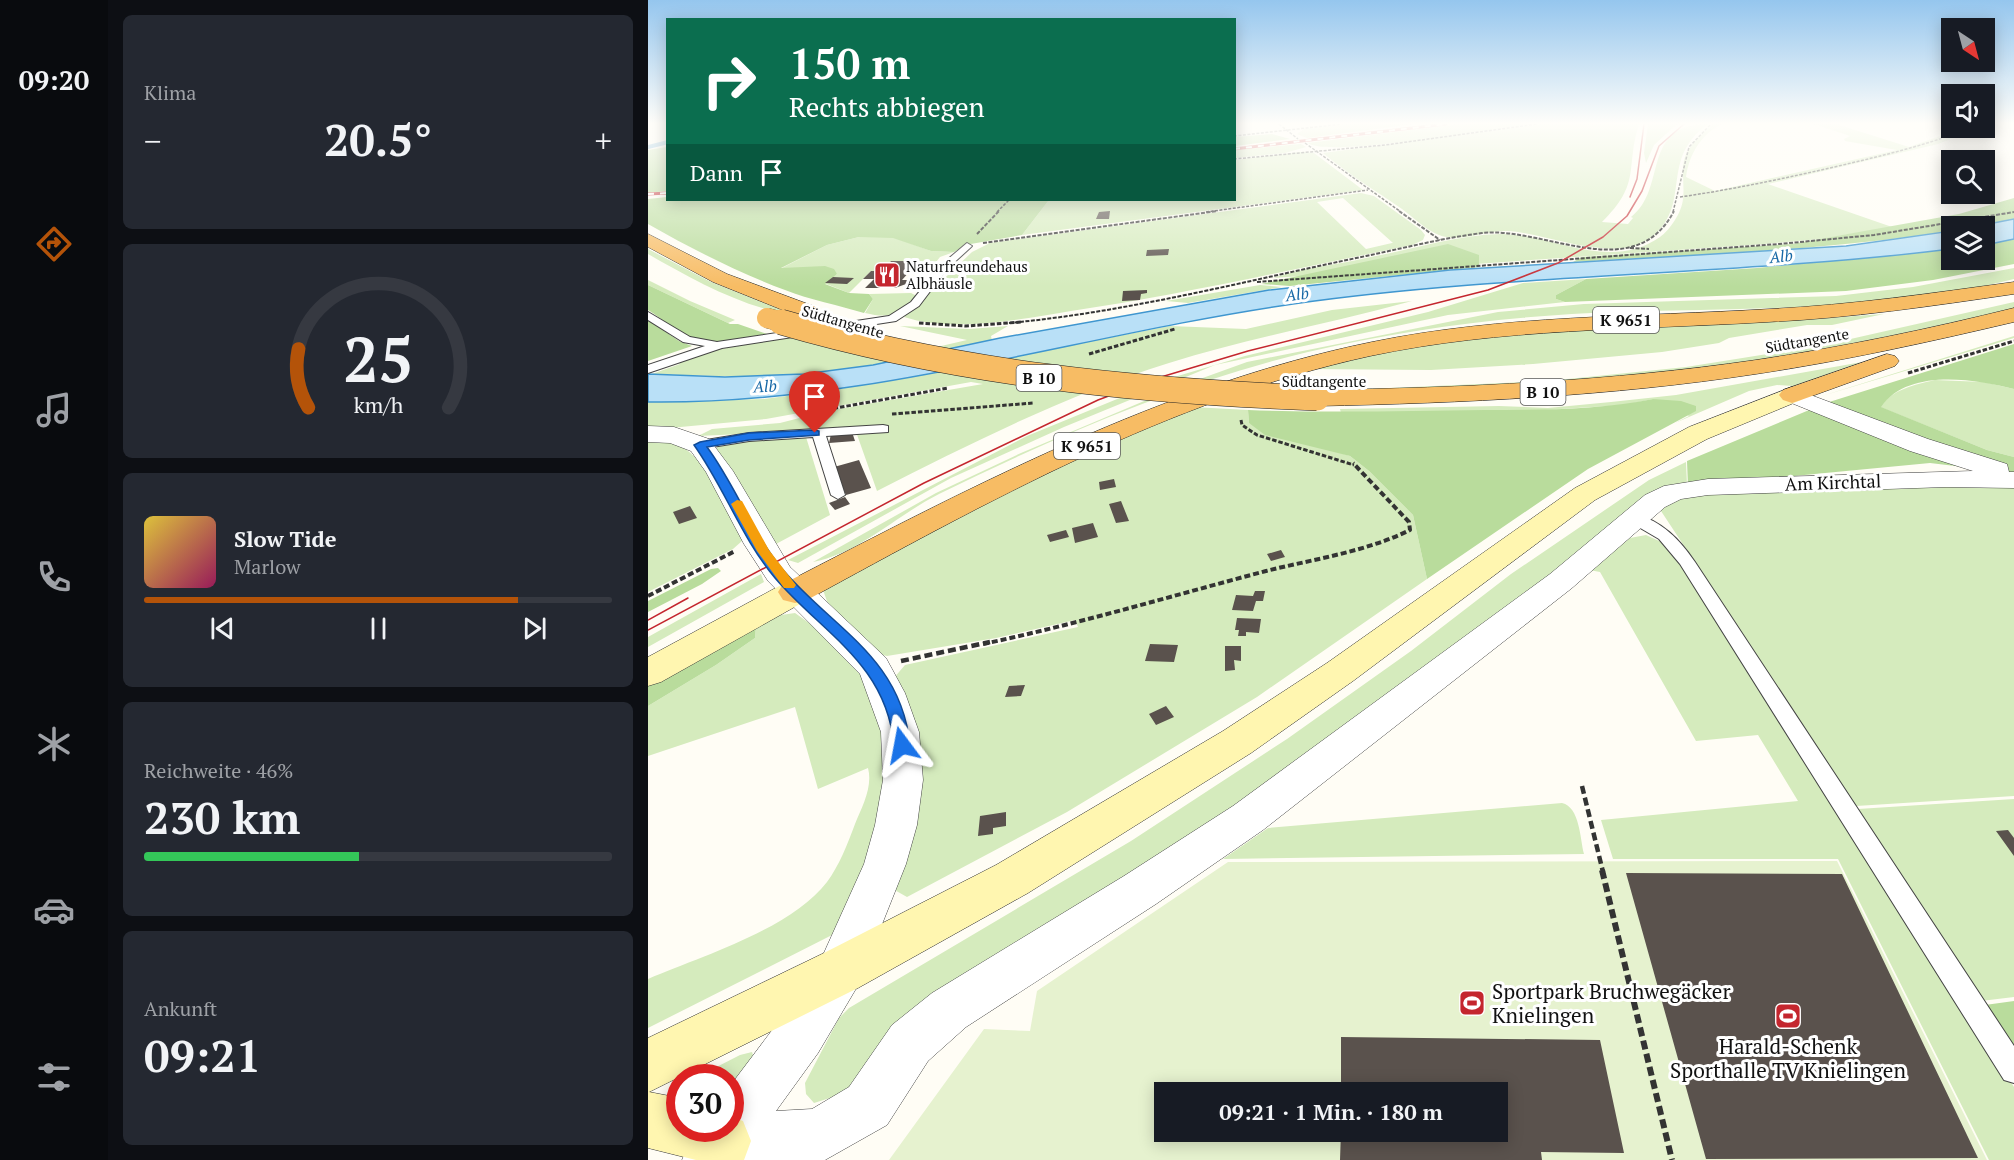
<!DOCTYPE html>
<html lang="de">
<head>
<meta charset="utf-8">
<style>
	:root { --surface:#171b24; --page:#242831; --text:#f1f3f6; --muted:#9ea1a6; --line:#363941; --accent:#b45309 }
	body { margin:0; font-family:"PT Serif",serif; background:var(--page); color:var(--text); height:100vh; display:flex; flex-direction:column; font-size:22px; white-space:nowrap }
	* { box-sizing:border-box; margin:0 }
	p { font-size:20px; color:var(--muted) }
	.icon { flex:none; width:33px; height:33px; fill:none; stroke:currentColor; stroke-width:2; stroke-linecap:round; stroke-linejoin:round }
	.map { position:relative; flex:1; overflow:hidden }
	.details { display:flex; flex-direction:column; gap:15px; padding:15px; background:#0d0f14; width:540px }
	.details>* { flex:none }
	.top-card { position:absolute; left:18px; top:18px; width:570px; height:183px; border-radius:0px; box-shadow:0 3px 15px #0003; background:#0b6e4f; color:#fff; overflow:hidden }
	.needle { width:39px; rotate:144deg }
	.tools { position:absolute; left:1293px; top:18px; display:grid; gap:12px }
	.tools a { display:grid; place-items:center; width:54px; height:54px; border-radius:0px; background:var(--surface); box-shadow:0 3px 15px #0003; font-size:30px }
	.speed { position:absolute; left:18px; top:1064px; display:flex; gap:12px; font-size:30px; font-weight:700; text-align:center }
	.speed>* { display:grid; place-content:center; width:78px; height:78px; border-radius:50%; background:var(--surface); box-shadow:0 3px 15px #0003; line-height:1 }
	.speed .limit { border:9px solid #d22; background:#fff; color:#111 }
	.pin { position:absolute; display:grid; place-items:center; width:51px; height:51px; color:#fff; margin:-62px -26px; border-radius:50% 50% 50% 0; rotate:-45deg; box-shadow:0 0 6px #0007 }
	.pin .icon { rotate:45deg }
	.me { position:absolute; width:66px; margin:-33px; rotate:347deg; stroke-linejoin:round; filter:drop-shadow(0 0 4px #0008) }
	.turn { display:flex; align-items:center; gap:21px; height:126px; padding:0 24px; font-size:27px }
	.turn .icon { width:78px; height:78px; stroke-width:2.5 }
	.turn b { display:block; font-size:42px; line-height:51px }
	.then { display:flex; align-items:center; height:57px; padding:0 24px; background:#0003; gap:12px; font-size:22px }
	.big { font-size:45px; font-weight:600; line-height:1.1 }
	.details .widget { flex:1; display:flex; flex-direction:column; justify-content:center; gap:9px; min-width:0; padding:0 21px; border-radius:9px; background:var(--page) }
	.details .dial { align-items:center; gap:0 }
	.dial svg { height:156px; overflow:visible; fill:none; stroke:var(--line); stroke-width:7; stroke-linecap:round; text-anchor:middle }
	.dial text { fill:var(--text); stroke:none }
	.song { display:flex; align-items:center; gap:18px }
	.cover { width:72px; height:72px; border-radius:9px; background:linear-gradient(135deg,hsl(50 70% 55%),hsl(330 70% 35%)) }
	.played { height:6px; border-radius:3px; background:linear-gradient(90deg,var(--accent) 80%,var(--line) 80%) }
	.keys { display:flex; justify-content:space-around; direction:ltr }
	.heat { display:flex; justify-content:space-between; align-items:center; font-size:33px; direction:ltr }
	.charge { height:9px; border-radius:4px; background:linear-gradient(90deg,#34c759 46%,var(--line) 0) }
	.trip { position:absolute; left:506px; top:1082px; width:354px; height:60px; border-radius:0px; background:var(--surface); box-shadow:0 3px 15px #0003; font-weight:600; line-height:60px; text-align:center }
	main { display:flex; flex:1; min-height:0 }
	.tab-bar { display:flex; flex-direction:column; width:108px; justify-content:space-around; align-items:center; background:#090b0e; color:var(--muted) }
	.tab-bar .icon { width:42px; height:42px }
	.tab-bar .on { color:var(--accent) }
	.tab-bar b { font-size:27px; color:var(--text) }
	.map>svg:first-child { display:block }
</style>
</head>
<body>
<main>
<nav class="tab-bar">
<b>09:20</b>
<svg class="icon on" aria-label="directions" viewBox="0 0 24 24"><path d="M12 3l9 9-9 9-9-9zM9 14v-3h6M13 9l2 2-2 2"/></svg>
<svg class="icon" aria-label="music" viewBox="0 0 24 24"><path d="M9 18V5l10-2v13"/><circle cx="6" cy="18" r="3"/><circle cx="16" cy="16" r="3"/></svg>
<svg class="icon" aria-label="phone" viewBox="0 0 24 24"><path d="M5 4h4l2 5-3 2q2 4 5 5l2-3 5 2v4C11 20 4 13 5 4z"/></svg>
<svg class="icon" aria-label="climate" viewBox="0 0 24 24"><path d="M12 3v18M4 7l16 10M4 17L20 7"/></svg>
<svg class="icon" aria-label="car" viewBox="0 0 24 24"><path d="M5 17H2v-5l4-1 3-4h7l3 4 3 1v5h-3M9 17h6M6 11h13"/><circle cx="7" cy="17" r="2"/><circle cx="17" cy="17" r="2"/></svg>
<svg class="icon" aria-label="filters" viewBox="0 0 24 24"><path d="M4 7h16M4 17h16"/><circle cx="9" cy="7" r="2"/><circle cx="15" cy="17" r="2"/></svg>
</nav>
<section class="details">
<div class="widget"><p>Klima</p>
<div class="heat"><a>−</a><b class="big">20.5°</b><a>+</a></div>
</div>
<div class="widget dial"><svg viewBox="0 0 100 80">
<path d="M14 69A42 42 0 1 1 86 69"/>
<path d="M14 69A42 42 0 0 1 9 39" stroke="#b45309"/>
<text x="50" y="56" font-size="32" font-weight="700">25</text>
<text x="50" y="72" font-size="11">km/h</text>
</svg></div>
<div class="widget">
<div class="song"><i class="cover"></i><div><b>Slow Tide</b><p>Marlow</p></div></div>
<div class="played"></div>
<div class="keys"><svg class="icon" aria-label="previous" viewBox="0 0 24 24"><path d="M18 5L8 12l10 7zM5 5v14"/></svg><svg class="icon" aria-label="pause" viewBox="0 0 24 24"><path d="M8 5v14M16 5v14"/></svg><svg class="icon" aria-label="next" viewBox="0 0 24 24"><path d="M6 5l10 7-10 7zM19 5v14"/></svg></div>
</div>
<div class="widget"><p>Reichweite · 46%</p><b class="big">230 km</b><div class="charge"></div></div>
<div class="widget"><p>Ankunft</p><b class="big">09:21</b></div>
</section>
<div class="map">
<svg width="1366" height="1160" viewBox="0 0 1366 1160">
	<rect width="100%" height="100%" fill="#fffdf5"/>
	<path fill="#d5ebbd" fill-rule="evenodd" d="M695 124H766L659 138 649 134 656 129Z
		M811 124H885C850 128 680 158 660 143Z
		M895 124H991C977 168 994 183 954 222L980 224 985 218 983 217C1020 189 992 124 1060 124 1011 159 1044 202 1006 235 969 267 901 233 859 231 838 230 811 243 791 235 778 230 765 217 754 209 728 191 700 174 675 153Z
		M1000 124H1029L1006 145 998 163 996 153Z
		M1065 124H1075C1053 133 1041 155 1038 177L1067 191 1249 150 1197 141 1196 139 1202 136 1166 124H1188L1261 147 1315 128H1329L1290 144 1120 184 1244 227 1172 239 1116 244 625 278C654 268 688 265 718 258 762 250 808 235 852 234 902 233 961 273 1012 237 1022 230 1034 212 1035 199 1037 184 1032 169 1038 154 1044 142 1055 133 1065 124Z
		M653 144 658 147 637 153 587 158V150Z
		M653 152 666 153 715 190 374 235 401 200H586L587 160Z
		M713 193 726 196 773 230 777 235 775 240 764 245C650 268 538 294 423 311 373 319 306 333 256 317L324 252 342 243ZM695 198 745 243H744L718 249 669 202Z
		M211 237H245L283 251 306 252 292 257 288 262 243 261 234 271H223L201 293 176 283 189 274 132 269 179 245Z
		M0 249 63 282 146 315C95 308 44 279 0 254Z
		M1366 268V279C1238 312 1103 307 972 312 867 315 762 328 660 352 532 383 409 436 291 494 249 515 212 553 165 562L288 493 373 453 527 388 599 362 850 312 936 304 1188 296 1265 287Z
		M938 279 908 295V299L917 302 800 315 567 365 416 427 303 478 150 563 140 560 379 436 513 381 597 356 780 312 875 283Z
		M0 280 42 301 87 320 80 323 0 285Z
		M612 285 634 287 540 303 518 301Z
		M263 293 269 296C251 315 242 319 217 313L225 299 221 294Z
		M764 301C684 323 601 338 521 363 419 395 323 443 229 491L207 429 50 436 64 429 132 423 179 411 335 384 323 382 118 419 0 430V402L116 399 192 389 522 326 598 329 684 310Z
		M1366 302V308C1181 353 994 383 804 390 780 391 715 397 695 390L900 381 1038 367 1176 345Z
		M1236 314 1184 325H1159L1081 338 1071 343 1014 352 885 364 783 370 658 369 745 351 846 334 999 323 1165 319Z
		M252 326 321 329 360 326 343 336 344 340C282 354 219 369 155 374 105 378 55 376 4 374L32 364 30 362 68 350 151 335 233 360 319 340Z
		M1366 336V338L1174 396Z
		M1214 362 1145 386 1129 385 1101 391 1027 423 1041 416 1005 399 977 405 897 410 706 413H693L692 409 851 406 900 408 963 402 1028 395Z
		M1287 380 1336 382 1366 389V457L1339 450 1232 407C1245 389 1266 385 1287 380Z
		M545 407 600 410 601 423 702 456 721 471 765 515 779 579 609 697 419 812 259 897 243 888 245 679 257 665 430 627 427 620 348 638 239 656 230 654 180 604 175 590 329 502Z
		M158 437 182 515 128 544 68 450 70 446 83 442Z
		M0 439C7 439 16 439 23 441 61 457 77 502 95 535L94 541 85 549 0 592Z
		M1038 462 1039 485 865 605 207 1097H185L166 1103 158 1094 157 1083 191 1018 201 1008 483 841 639 739 763 651 863 574 1001 480Z
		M1272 483 1366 486V796L1208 806 1011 508 1036 494Z
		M998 535 1020 545 1366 1087V1160H1341L1190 859H965L953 820 1150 801 1110 735 1048 741 952 572 941 570 982 538Z
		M113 574 116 582 0 647V637Z
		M147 613 178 635 222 685 242 757 226 843 188 933 0 1028V979C54 956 143 929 179 882 191 866 200 843 207 824 214 807 225 787 220 768L170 789 147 707 0 756V706L68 665 107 638 108 624 133 615Z
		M1366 799V997L1333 1001 1210 809Z
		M914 803C932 807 932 839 936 854L575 859 620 828Z
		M104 1052 107 1062 83 1096 82 1077H49L92 1055Z"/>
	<path fill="#b9dc9c" d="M624 134 642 139 587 146V137Z
		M19 147V191L0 193V150Z
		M19 197 20 200H401L374 235 317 245 306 252 283 251 245 238 211 237 179 245 133 268 177 266 186 269 189 274 177 284 201 293 221 294 225 299 216 313C190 305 162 300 137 290 89 272 44 249 0 224V199Z
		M1366 198V219L1330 226H1304L1303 231C1178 250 1052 255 925 262L934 257 1144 244 1311 214Z
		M1366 239V264L1285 280 1198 291 917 302 908 299V295L938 279 1109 268 1303 249 1304 260H1336L1337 245Z
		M800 244 831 255V267L642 286 613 284Z
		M0 285 82 324H90L119 334C97 338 65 346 43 338 27 332 15 319 0 310Z
		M0 320 31 341 44 346 0 361Z
		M1366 344V389C1326 379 1260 368 1233 407L1339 450 1366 457V473L1282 463 1040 486 1039 461 1178 403Z
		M1005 399 1033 401 1048 406V411L940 469 779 579 765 515 721 471 702 456 617 435 601 423 600 410C679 413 758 411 837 410 894 410 950 410 1005 399Z
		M70 568 73 571 54 584 0 612V601L63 569Z
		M108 624 107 638 68 665 0 706V685Z
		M1366 1001V1049L1337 1005Z"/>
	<path fill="#e6f2cf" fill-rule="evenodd" d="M1189 861 1339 1160H241L336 1029 382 1031 389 991 580 862ZM516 1092H849V1131H516Z"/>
	<path fill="#b9e0f7" stroke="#3f96cf" stroke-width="1.5" d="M1366 219V239L1337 245 1336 226H1330Z
		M1303 231V249C1085 276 863 273 645 304 430 335 219 405 0 402V374L77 377 156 374 225 365 352 338 621 290 802 270 1198 246Z"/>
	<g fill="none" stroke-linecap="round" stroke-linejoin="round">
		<path stroke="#3f96cf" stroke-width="4" d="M0 147 20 142"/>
	</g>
	<path fill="#5a524d" d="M462 211 461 219H448L451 212Z
		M521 249 520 255 498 256 499 250Z
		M243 261H271L254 280H261L258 284 247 288H217L226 279H215L223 271H234Z
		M185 277 206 278 199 284 177 283Z
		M499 290V293L493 294 492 300 474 301 475 291Z
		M204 432 207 441 181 443 183 434Z
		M211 460 223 488 198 495 195 488 192 489 186 467Z
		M466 479 468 487 452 490 451 482Z
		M197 497 202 504 187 510 181 503Z
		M473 501 481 521 468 523 461 504Z
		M42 506 49 518 31 524 25 512Z
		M445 523 450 537 427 543 424 528Z
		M418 530 421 537 402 542 399 535Z
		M633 550 637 557 623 561 619 554Z
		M607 591H617L615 601H608L605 611 584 610 588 595 605 596Z
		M589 618 613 619 611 633 598 632V636H590L591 630H587Z
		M502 644 530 645 526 662 497 661Z
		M577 646H593V661L586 660 587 670 577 671Z
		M377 685 373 696 357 697 361 686Z
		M518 706 526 717 508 725 501 714Z
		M358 812V826L345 828V834L330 836 332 816Z
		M1360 830 1366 838V856L1348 831Z
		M978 873 1194 874 1330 1158 1058 1159Z
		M693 1037 952 1040 976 1153 893 1152 894 1160H692L693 1131H849V1092H693Z"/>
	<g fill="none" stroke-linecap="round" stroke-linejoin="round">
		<defs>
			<path id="service" d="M319 243 324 246 322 248 299 269 271 306 248 321 74 348 0 373V365L57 346 35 342 0 320V312L42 337 69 342 241 316 263 302 293 265Z
				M235 425 240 426V432L178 436 197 495 190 499 183 495 165 437 101 441 52 449 45 445 52 441 101 433Z
				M987 514C1014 521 1032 540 1047 562L1366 1046V1083L1356 1080 1032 564 1011 539 982 522 979 519Z"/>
			<path id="minor" d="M1144 388 1280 439 1359 464 1361 472H1366V488L1298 487 1060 495 1033 499 1017 507 924 588 615 830 508 904 318 1027 280 1061 239 1125 177 1160H34L42 1141 51 1128H82V1086L134 1017 175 955 216 864 227 825 235 780 233 732 212 674 120 581 96 544 58 472 43 451 22 443 0 442V426L26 427 61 439 85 471 142 567 238 658 257 693 271 732 275 780 269 825 258 864 209 987 170 1053 128 1111 164 1109 201 1087 244 1025 284 993 476 876 585 806 902 574 997 495 1016 486 1060 479 1325 471 1262 451 1136 400 1132 395 1136 390Z"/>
			<path id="secondary" d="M1144 387 1153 390 1157 395 1153 400 1059 439 947 500 705 681 603 753 380 893 210 988 1 1092 32 1098V1128H82V1116L95 1121 103 1141 96 1160H48L0 1148V1038L174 954 348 865 575 731 679 663 927 488 1041 427Z
				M147 581 159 584 164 592 159 600 13 682 0 686V657L135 584Z"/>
			<path id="trunk" d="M0 234 79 274 168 307 171 312 168 317H152L65 282 0 247Z
				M1366 282V294C1284 306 1203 318 1120 322 987 330 853 328 722 356 521 400 339 502 159 600L147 603 135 600 130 592 135 584C324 487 514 385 724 342 855 315 989 317 1122 309 1204 305 1285 293 1366 282Z
				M1366 308V322C1281 342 1195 361 1108 374 963 396 816 403 669 406L660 403 656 398 660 393 669 390C816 388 963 381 1108 360 1195 347 1281 329 1366 308Z
				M1239 354 1247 356 1251 361 1247 366 1153 400 1144 403 1135 400 1131 395 1135 390Z"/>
		</defs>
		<use href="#service" stroke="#444" stroke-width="2"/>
		<use href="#minor" stroke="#444" stroke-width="1"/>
		<use href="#secondary" stroke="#333" stroke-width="1"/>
		<use href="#trunk" stroke="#222" stroke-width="1"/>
		<path stroke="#333" stroke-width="1.5" stroke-dasharray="3 1.5" stroke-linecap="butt" d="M631 124 650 139
			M586 136 693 124
			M657 143 753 212
			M586 159 737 145 889 124
			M1032 197C1088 189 1143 177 1199 164 1241 154 1282 144 1322 128
			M349 212 361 200
			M558 212 720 190
			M1025 212 1041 147 1063 124"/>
		<path stroke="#333" stroke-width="2" stroke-dasharray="4 1.5" stroke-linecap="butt" d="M751 211 792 240
			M329 234 351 211
			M335 243 569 211
			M982 248 1001 249
			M609 282 1131 244 1226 235 1366 212
			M271 323H275
			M361 323C481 312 601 280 718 256 756 248 795 238 834 233 896 226 986 287 1026 211"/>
		<path stroke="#333" stroke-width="3" stroke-dasharray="4.5 2" stroke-linecap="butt" d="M271 323 318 326 374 322
			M441 354 527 329
			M1260 373 1366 341
			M160 413 300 388
			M244 414 386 403
			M593 420 594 425 609 435 706 465"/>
		<path stroke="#333" stroke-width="4" stroke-dasharray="6 3" stroke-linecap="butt" d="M0 596 87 551
			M335 644C430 624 523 596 618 571 666 559 717 552 762 530L761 522 705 463"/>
		<path stroke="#333" stroke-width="4.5" stroke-dasharray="8 4" stroke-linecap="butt" d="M253 661 342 642
			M934 786 955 872"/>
		<path stroke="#333" stroke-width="6" stroke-dasharray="9 4.5" stroke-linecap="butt" d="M954 870 1024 1160"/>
		<use href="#service" fill="#fff" fill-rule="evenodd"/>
		<use href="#minor" fill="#fff" fill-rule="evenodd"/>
		<use href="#secondary" fill="#fff6b0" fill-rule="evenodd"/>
		<use href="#trunk" fill="#f7bc64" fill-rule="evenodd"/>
		<path stroke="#c4262e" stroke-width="1.5" d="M982 197 989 179 996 124
			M0 620 40 598
			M0 630 276 483 450 400 503 380 600 351 840 290 910 263 955 237 979 216 994 191 1011 146 1036 124"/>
		<defs>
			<path id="rail" d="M586 149 798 124
				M0 194 20 193"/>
		</defs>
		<use href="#rail" stroke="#c4262e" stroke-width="3"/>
		<use href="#rail" stroke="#fff" stroke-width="2" stroke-dasharray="6" stroke-linecap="butt"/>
		<defs>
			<path id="trunk-bridge-far1" d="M119 318 138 323"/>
			<path id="trunk-bridge" d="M133 322C308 373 487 391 669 398"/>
		</defs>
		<use href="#trunk-bridge-far1" stroke="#222" stroke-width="20" stroke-linecap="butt"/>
		<use href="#trunk-bridge" stroke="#222" stroke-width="26" stroke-linecap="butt"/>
		<use href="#trunk-bridge-far1" stroke="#f7bc64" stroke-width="20"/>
		<use href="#trunk-bridge" stroke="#f7bc64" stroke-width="25"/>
	</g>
	<linearGradient id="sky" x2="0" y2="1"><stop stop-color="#95c6ee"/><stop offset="0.43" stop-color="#fffefa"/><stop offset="1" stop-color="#fffefa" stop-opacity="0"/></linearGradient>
	<rect width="1366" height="287" fill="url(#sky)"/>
	<path fill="#1a73e8" stroke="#114b97" stroke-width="1.5" d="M167 430 171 431V435L101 440 59 447C88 486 105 535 136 571 187 630 253 658 262 745L254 751 246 745C238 663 175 634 127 578 94 539 76 487 46 445L52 442 101 433Z"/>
	<path fill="#f59e0b" d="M89 500 94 501 121 550 148 585 146 588H136L109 551 83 504Z"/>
	<defs>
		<symbol id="restaurant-square" viewBox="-11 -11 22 22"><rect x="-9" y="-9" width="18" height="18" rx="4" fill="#c4262e" stroke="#fff"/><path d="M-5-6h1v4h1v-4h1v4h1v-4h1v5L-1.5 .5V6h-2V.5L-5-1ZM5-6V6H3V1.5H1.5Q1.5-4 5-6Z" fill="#fff"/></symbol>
		<symbol id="stadium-square" viewBox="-11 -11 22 22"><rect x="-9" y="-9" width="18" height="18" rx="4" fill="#c4262e" stroke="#fff"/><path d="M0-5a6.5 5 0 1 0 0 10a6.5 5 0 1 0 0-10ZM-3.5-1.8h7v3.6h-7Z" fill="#fff"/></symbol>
	</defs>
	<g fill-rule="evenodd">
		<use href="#restaurant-square" x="224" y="260" width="30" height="30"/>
		<use href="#stadium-square" x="809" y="988" width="30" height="30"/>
		<use href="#stadium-square" x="1125" y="1001" width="30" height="30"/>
	</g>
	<g text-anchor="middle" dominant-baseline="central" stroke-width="6" stroke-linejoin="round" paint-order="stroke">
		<g font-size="15" fill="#111" stroke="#fff" text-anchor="start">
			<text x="258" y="266">Naturfreundehaus<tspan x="258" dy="17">Albhäusle</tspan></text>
		</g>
		<g font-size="15" fill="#111" stroke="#fff">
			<text transform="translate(195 321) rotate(16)">Südtangente</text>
			<text transform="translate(1159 340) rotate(-10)">Südtangente</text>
			<text x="676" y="381">Südtangente</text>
		</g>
		<g font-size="16" font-style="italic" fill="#1768a6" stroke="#fff">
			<text transform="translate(1133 256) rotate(-6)">Alb</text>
			<text transform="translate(649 294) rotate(-8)">Alb</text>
			<text transform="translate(117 386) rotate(-3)">Alb</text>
		</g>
		<g fill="#fff" stroke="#585858" stroke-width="1.5">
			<rect x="945" y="307" width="66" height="26" rx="4.5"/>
			<rect x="368.5" y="365" width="45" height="26" rx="4.5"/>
			<rect x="872.5" y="379" width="45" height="26" rx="4.5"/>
			<rect x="406" y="433" width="66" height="26" rx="4.5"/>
		</g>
		<g font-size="16" font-weight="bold" fill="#111">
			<text x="978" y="320">K 9651</text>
			<text x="391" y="378">B 10</text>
			<text x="895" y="392">B 10</text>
			<text x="439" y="446">K 9651</text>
		</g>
		<g font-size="18" fill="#111" stroke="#fff">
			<text transform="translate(1185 482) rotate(-2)">Am Kirchtal</text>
		</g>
		<g font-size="21" fill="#111" stroke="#fff" text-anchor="start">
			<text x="844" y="991">Sportpark Bruchwegäcker<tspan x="844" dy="24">Knielingen</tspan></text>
			<text x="1140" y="1046" text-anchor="middle">Harald-Schenk<tspan x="1140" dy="24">Sporthalle TV Knielingen</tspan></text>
		</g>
	</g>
</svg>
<div class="tools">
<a><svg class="needle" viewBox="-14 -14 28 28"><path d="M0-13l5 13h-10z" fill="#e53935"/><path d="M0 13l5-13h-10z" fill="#9ea1a6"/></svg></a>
<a><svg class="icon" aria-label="sound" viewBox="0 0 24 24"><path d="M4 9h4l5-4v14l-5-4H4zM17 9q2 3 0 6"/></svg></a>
<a><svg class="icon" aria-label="search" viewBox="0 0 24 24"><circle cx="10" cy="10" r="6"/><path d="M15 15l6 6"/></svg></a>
<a><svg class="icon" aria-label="layers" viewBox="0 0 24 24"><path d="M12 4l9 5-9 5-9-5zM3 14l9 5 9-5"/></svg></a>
</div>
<div class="speed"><div class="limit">30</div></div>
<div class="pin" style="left:167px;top:433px;background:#d93025"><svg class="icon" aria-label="arrive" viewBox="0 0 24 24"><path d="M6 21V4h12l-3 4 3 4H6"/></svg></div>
<svg class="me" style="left:254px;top:745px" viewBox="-20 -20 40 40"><path d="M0-17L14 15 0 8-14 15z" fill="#1a73e8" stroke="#fff" stroke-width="4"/></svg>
<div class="trip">09:21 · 1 Min. · 180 m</div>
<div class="top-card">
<div class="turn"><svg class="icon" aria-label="right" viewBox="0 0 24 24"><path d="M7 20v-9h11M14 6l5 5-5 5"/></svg><div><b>150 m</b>Rechts abbiegen</div></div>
<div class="then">Dann<svg class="icon" aria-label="arrive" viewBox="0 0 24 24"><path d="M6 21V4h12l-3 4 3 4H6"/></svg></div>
</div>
</div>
</main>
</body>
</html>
